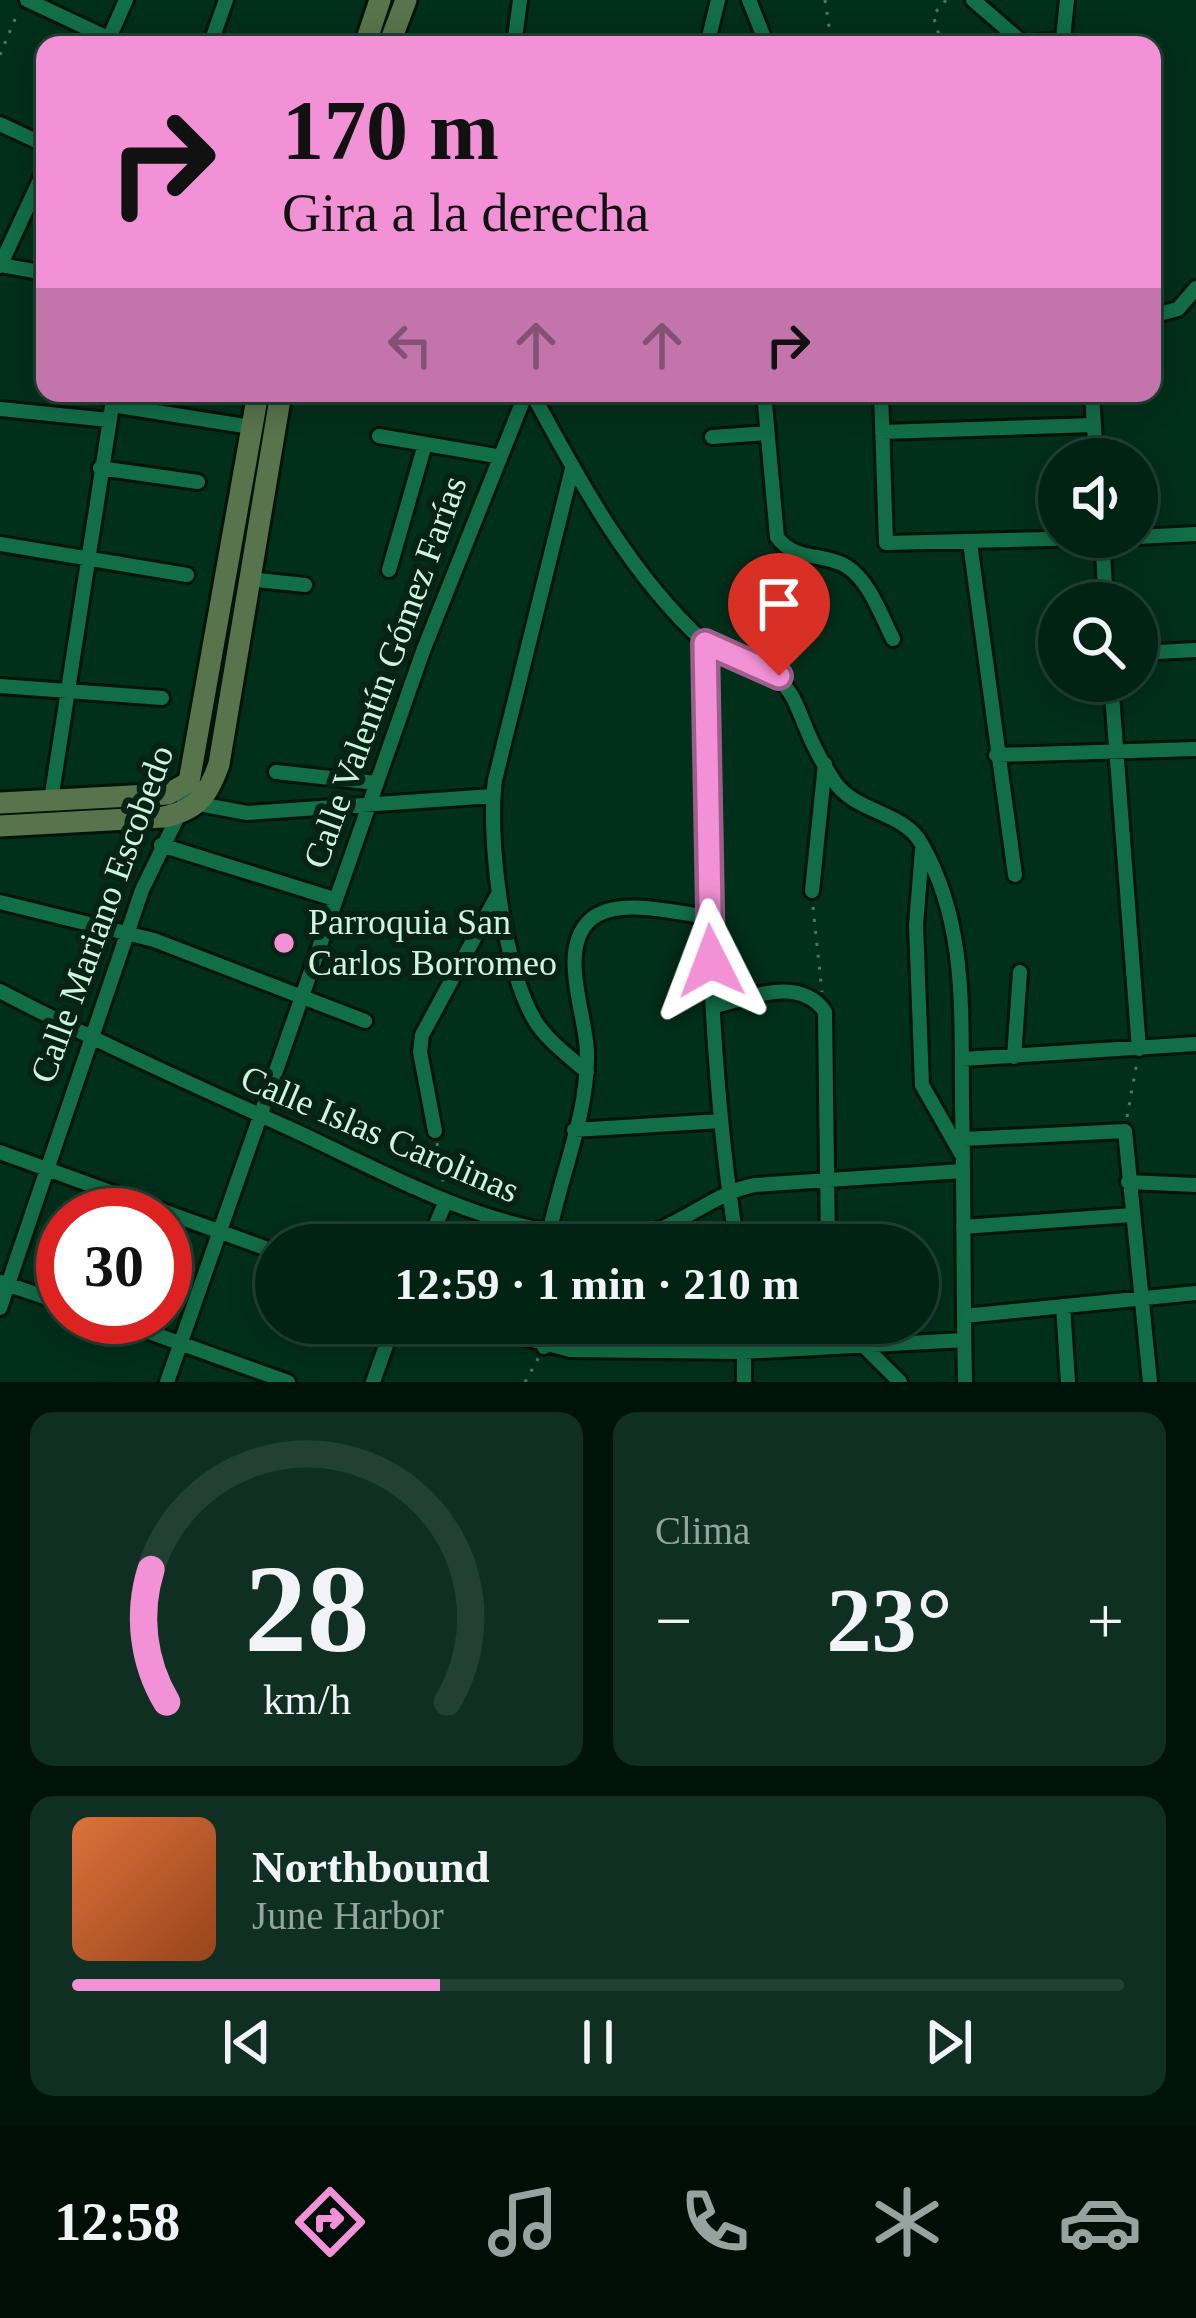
<!DOCTYPE html>
<html lang="es">
<head>
<meta charset="utf-8">
<style>
	:root { --surface:#002314; --page:#0e2f22; --text:#f1f3f6; --muted:#95a4a0; --line:#224034; --accent:#f391d6 }
	body { margin:0; font-family:Georgia,serif; background:var(--page); color:var(--text); height:100vh; display:flex; flex-direction:column; font-size:45px; white-space:nowrap }
	* { box-sizing:border-box; margin:0 }
	p { font-size:39px; color:var(--muted) }
	.icon { flex:none; width:66px; height:66px; fill:none; stroke:currentColor; stroke-width:2; stroke-linecap:round; stroke-linejoin:round }
	.map { position:relative; height:1382px; overflow:hidden }
	.panel { display:flex; flex-direction:column; gap:30px; padding:30px; background:#00130b; flex:1 }
	.panel>* { flex:none }
	.banner { position:absolute; left:36px; top:36px; width:1125px; height:366px; border-radius:24px; box-shadow:0 6px 30px #0003,0 0 0 3px var(--line); background:#f391d6; color:#111; overflow:hidden }
	.fabs { position:absolute; left:1038px; top:438px; display:grid; gap:24px }
	.fabs a { display:grid; place-items:center; width:120px; height:120px; border-radius:50%; background:var(--surface); box-shadow:0 6px 30px #0003,0 0 0 3px var(--line); font-size:60px }
	.speed { position:absolute; left:36px; top:1188px; display:flex; gap:24px; font-size:60px; font-weight:700; text-align:center }
	.speed>* { display:grid; place-content:center; width:156px; height:156px; border-radius:50%; background:var(--surface); box-shadow:0 6px 30px #0003,0 0 0 3px var(--line); line-height:1 }
	.speed .limit { border:18px solid #d22; background:#fff; color:#111 }
	.pin { position:absolute; display:grid; place-items:center; width:102px; height:102px; color:#fff; margin:-123px -51px; border-radius:50% 50% 50% 0; rotate:-45deg; box-shadow:0 0 12px #0007 }
	.pin .icon { rotate:45deg }
	.me { position:absolute; width:132px; margin:-66px; rotate:357deg; stroke-linejoin:round; filter:drop-shadow(0 0 9px #0008) }
	.turn { display:flex; align-items:center; gap:42px; height:252px; padding:0 48px; font-size:54px }
	.turn .icon { width:156px; height:156px; stroke-width:2.5 }
	.turn b { display:block; font-size:84px; line-height:102px }
	.lanes { display:flex; align-items:center; height:114px; padding:0 48px; background:#0003; justify-content:center; gap:60px; direction:ltr }
	.lanes .off { opacity:.35 }
	.big { font-size:90px; font-weight:700; line-height:1.1 }
	.panel .tile { flex:1; display:flex; flex-direction:column; justify-content:center; gap:18px; min-width:0; padding:0 42px; border-radius:24px; background:var(--page) }
	.panel .dial { align-items:center; gap:0 }
	.dial svg { height:312px; overflow:visible; fill:none; stroke:var(--line); stroke-width:7; stroke-linecap:round; text-anchor:middle }
	.dial text { fill:var(--text); stroke:none }
	.song { display:flex; align-items:center; gap:36px }
	.cover { width:144px; height:144px; border-radius:18px; background:linear-gradient(135deg,hsl(20 70% 55%),hsl(20 70% 35%)) }
	.played { height:12px; border-radius:6px; background:linear-gradient(90deg,var(--accent) 35%,var(--line) 35%) }
	.keys { display:flex; justify-content:space-around; direction:ltr }
	.heat { display:flex; justify-content:space-between; align-items:center; font-size:66px; direction:ltr }
	.panel .tiles { flex:1; display:grid; gap:30px; grid-template-columns:1fr 1fr }
	.tile:last-child { grid-column:span 2 }
	.trip { position:absolute; left:255px; top:1224px; width:684px; height:120px; border-radius:60px; background:var(--surface); box-shadow:0 6px 30px #0003,0 0 0 3px var(--line); font-weight:700; line-height:120px; text-align:center }
	.menu { display:flex; height:192px; justify-content:space-around; align-items:center; background:#000e08; color:var(--muted) }
	.menu .icon { width:84px; height:84px }
	.menu .current { color:var(--accent) }
	.menu b { font-size:54px; color:var(--text) }
	.map>svg:first-child { display:block }
</style>
</head>
<body>
<div class="map">
<svg width="1196" height="1382" viewBox="0 0 1196 1382">
	<rect width="100%" height="100%" fill="#002f1a"/>
	<g fill="none" stroke-linecap="round" stroke-linejoin="round">
		<defs>
			<path id="street" d="M27 0 123 45
				M749 0 767 45
				M973 0 1024 44 1063 39 1067 0
				M106 45 126 0
				M210 45 226 0
				M514 45 520 0
				M707 45 718 0
				M0 124 45 145
				M0 265 45 273
				M0 266 45 169
				M1152 316 1178 309 1196 288
				M532 393C580 482 630 575 705 643 707 844 705 1046 737 1245
				M764 393 777 537C795 562 822 552 846 566 869 580 881 615 893 639
				M881 393 886 543 1135 537
				M1092 393 1096 459
				M112 405 251 427
				M0 409 109 420
				M882 432 1094 425
				M379 436 496 456
				M712 437 767 433
				M100 468 198 482
				M572 469 495 780C487 839 504 967 534 1019 546 1040 569 1056 587 1072
				M1102 537 1106 603
				M1137 537 1196 534
				M970 543 1015 875
				M0 544 187 575
				M389 570 425 444
				M248 579 305 585
				M705 643C820 685 778 695 834 781 855 813 903 811 921 843 967 923 961 1010 962 1100 964 1194 963 1288 965 1382
				M1137 653 1196 650
				M1111 681 1139 1049
				M0 686 162 698
				M996 755 1196 749
				M276 772 376 783
				M51 800 114 393
				M199 804 247 813 493 796
				M161 845 334 899
				M922 850 916 925 922 1085 963 1157
				M812 891 825 764
				M0 902 154 940 365 1021
				M0 991C95 1041 193 1085 291 1129 399 1179 506 1243 628 1237 674 1234 710 1193 755 1185L963 1171
				M714 1006C750 998 800 975 825 1012L828 1245
				M1014 1057 1020 972
				M963 1059 1196 1044
				M574 1130 721 1121
				M435 1131 420 1052 422 1035 498 894
				M964 1139 1125 1131 1150 1382
				M0 1152 276 1252
				M1128 1182 1196 1185
				M963 1227 1132 1215
				M427 1245 446 1201
				M547 1245C557 1183 588 1118 587 1054 587 1016 557 951 590 920 616 896 677 913 708 917
				M0 1282 63 1303
				M1063 1306 1068 1382
				M0 1308 142 890 183 806 189 782
				M964 1316 1196 1293
				M107 1317 288 1382
				M468 1323 570 1350 743 1352 964 1340
				M543 1323 544 1347
				M744 1323V1382
				M832 1323 835 1347
				M863 1345 900 1382
				M167 1382 423 651 526 393
				M373 1382 394 1323"/>
			<path id="secondary" d="M365 45 380 0
				M389 45 406 0
				M0 803 168 794 189 782 258 393
				M0 826 164 817C197 810 208 796 219 764L281 393"/>
		</defs>
		<use href="#street" stroke="#001408" stroke-width="20"/>
		<use href="#secondary" stroke="#001408" stroke-width="27"/>
		<path stroke="#4c7863" stroke-width="3" stroke-dasharray="3 9" stroke-linecap="butt" d="M825 0 832 45
			M942 45 933 15 946 0
			M0 55 18 12
			M813 907 822 992
			M1127 1117 1137 1062
			M437 1143 444 1187
			M525 1382 539 1357"/>
		<use href="#street" stroke="#126e47" stroke-width="14"/>
		<use href="#secondary" stroke="#58744c" stroke-width="21"/>
	</g>
	<g fill="none" stroke-linecap="round" stroke-linejoin="round">
		<defs>
			<path id="route" d="M711 961 705 643 779 676"/>
		</defs>
		<use href="#route" stroke="#9e5e8b" stroke-width="30"/>
		<use href="#route" stroke="#f391d6" stroke-width="21"/>
	</g>
	<circle fill="#f391d6" stroke="#082215" stroke-width="4.5" cx="284" cy="943" r="12"/>
	<g text-anchor="middle" dominant-baseline="central" stroke-width="12" stroke-linejoin="round" paint-order="stroke">
		<g font-size="36" fill="#cef5de" stroke="#082215">
			<text transform="translate(385 672) rotate(-70)">Calle Valentín Gómez Farías</text>
			<text transform="translate(102 914) rotate(-70)">Calle Mariano Escobedo</text>
			<text transform="translate(380 1134) rotate(23)">Calle Islas Carolinas</text>
		</g>
		<g font-size="36" fill="#cef5de" stroke="#082215" text-anchor="start">
			<text x="308" y="922">Parroquia San<tspan x="308" dy="41">Carlos Borromeo</tspan></text>
		</g>
	</g>
</svg>
<div class="fabs">
<a><svg class="icon" aria-label="sound" viewBox="0 0 24 24"><path d="M4 9h4l5-4v14l-5-4H4zM17 9q2 3 0 6"/></svg></a>
<a><svg class="icon" aria-label="search" viewBox="0 0 24 24"><circle cx="10" cy="10" r="6"/><path d="M15 15l6 6"/></svg></a>
</div>
<div class="speed"><div class="limit">30</div></div>
<div class="pin" style="left:779px;top:676px;background:#d93025"><svg class="icon" aria-label="arrive" viewBox="0 0 24 24"><path d="M6 21V4h12l-3 4 3 4H6"/></svg></div>
<svg class="me" style="left:711px;top:961px" viewBox="-20 -20 40 40"><path d="M0-17L14 15 0 8-14 15z" fill="#f391d6" stroke="#fff" stroke-width="4"/></svg>
<div class="trip">12:59 · 1 min · 210 m</div>
<div class="banner">
<div class="turn"><svg class="icon" aria-label="right" viewBox="0 0 24 24"><path d="M7 20v-9h11M14 6l5 5-5 5"/></svg><div><b>170 m</b>Gira a la derecha</div></div>
<div class="lanes"><svg class="icon off" aria-label="left" viewBox="0 0 24 24"><path d="M17 20v-9H6M10 6l-5 5 5 5"/></svg><svg class="icon off" aria-label="ahead" viewBox="0 0 24 24"><path d="M12 20V5M6 11l6-6 6 6"/></svg><svg class="icon off" aria-label="ahead" viewBox="0 0 24 24"><path d="M12 20V5M6 11l6-6 6 6"/></svg><svg class="icon" aria-label="right" viewBox="0 0 24 24"><path d="M7 20v-9h11M14 6l5 5-5 5"/></svg></div>
</div>
</div>
<section class="panel">
<div class="tiles">
<div class="tile dial"><svg viewBox="0 0 100 80">
<path d="M14 69A42 42 0 1 1 86 69"/>
<path d="M14 69A42 42 0 0 1 10 35" stroke="#f391d6"/>
<text x="50" y="56" font-size="32" font-weight="700">28</text>
<text x="50" y="72" font-size="11">km/h</text>
</svg></div>
<div class="tile"><p>Clima</p>
<div class="heat"><a>−</a><b class="big">23°</b><a>+</a></div>
</div>
<div class="tile">
<div class="song"><i class="cover"></i><div><b>Northbound</b><p>June Harbor</p></div></div>
<div class="played"></div>
<div class="keys"><svg class="icon" aria-label="previous" viewBox="0 0 24 24"><path d="M18 5L8 12l10 7zM5 5v14"/></svg><svg class="icon" aria-label="pause" viewBox="0 0 24 24"><path d="M8 5v14M16 5v14"/></svg><svg class="icon" aria-label="next" viewBox="0 0 24 24"><path d="M6 5l10 7-10 7zM19 5v14"/></svg></div>
</div>
</div>
</section>
<nav class="menu">
<b>12:58</b>
<svg class="icon current" aria-label="directions" viewBox="0 0 24 24"><path d="M12 3l9 9-9 9-9-9zM9 14v-3h6M13 9l2 2-2 2"/></svg>
<svg class="icon" aria-label="music" viewBox="0 0 24 24"><path d="M9 18V5l10-2v13"/><circle cx="6" cy="18" r="3"/><circle cx="16" cy="16" r="3"/></svg>
<svg class="icon" aria-label="phone" viewBox="0 0 24 24"><path d="M5 4h4l2 5-3 2q2 4 5 5l2-3 5 2v4C11 20 4 13 5 4z"/></svg>
<svg class="icon" aria-label="climate" viewBox="0 0 24 24"><path d="M12 3v18M4 7l16 10M4 17L20 7"/></svg>
<svg class="icon" aria-label="car" viewBox="0 0 24 24"><path d="M5 17H2v-5l4-1 3-4h7l3 4 3 1v5h-3M9 17h6M6 11h13"/><circle cx="7" cy="17" r="2"/><circle cx="17" cy="17" r="2"/></svg>
</nav>
</body>
</html>
